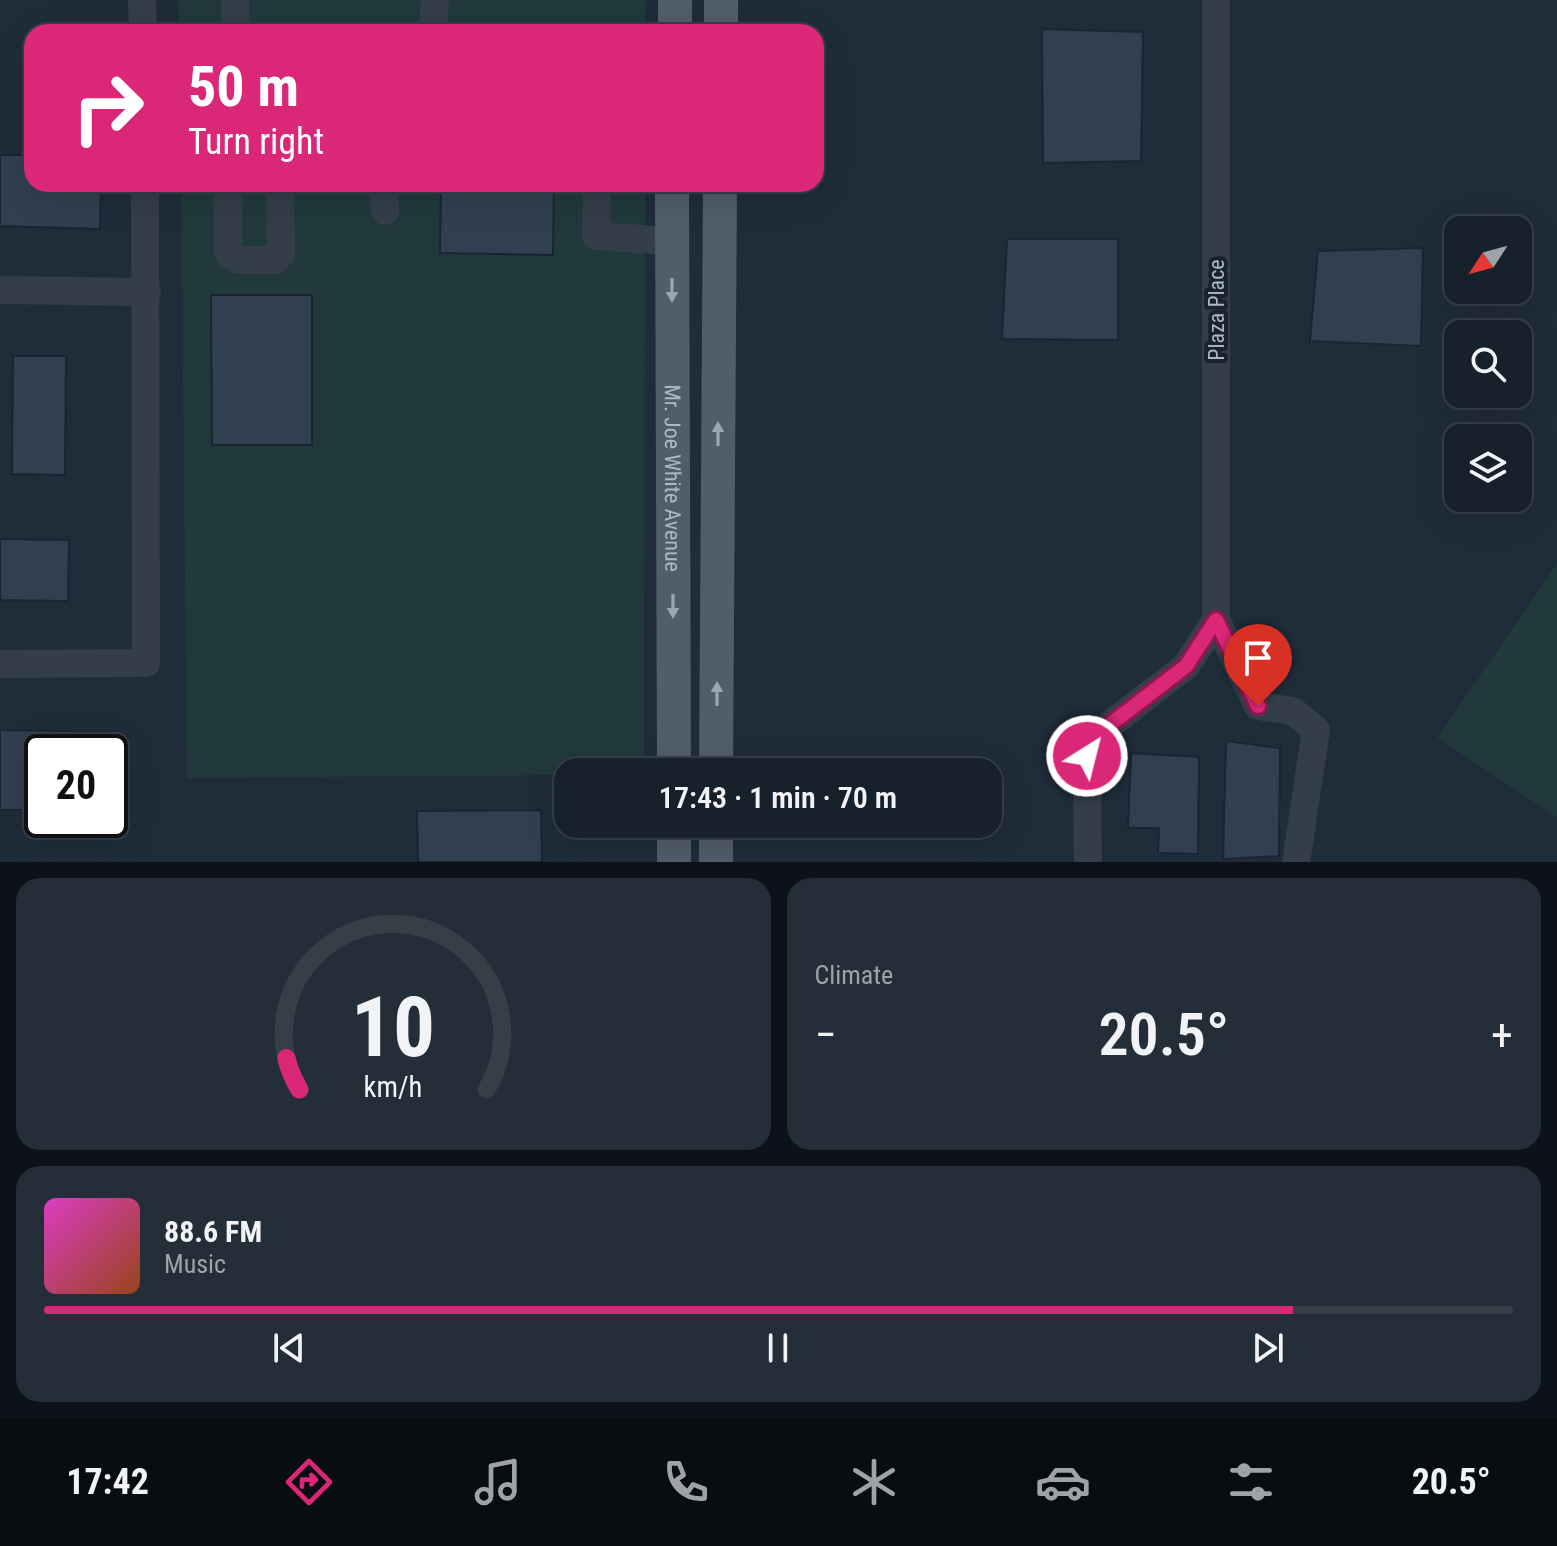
<!DOCTYPE html>
<html lang="en">
<head>
<meta charset="utf-8">
<style>
	:root { --surface:#17212c; --page:#242e38; --text:#f1f3f6; --muted:#9ea3a9; --line:#363e48; --accent:#db2777 }
	body { margin:0; font-family:"Roboto Condensed",sans-serif; background:var(--page); color:var(--text); height:100vh; display:flex; flex-direction:column; font-size:30px; white-space:nowrap }
	* { box-sizing:border-box; margin:0 }
	p { font-size:26px; color:var(--muted) }
	.icon { flex:none; width:44px; height:44px; fill:none; stroke:currentColor; stroke-width:2; stroke-linecap:round; stroke-linejoin:round }
	.map { position:relative; height:862px; overflow:hidden }
	.side { display:flex; flex-direction:column; gap:16px; padding:16px; background:#0d1218; flex:1 }
	.side>* { flex:none }
	.hud { position:absolute; left:24px; top:24px; width:800px; height:168px; border-radius:24px; box-shadow:0 8px 32px #0002,0 0 0 2px var(--line); background:#db2777; color:#fff; overflow:hidden }
	.needle { width:52px; rotate:234deg }
	.buttons { position:absolute; left:1444px; top:216px; display:grid; gap:16px }
	.buttons a { display:grid; place-items:center; width:88px; height:88px; border-radius:16px; background:var(--surface); box-shadow:0 8px 32px #0002,0 0 0 2px var(--line); font-size:40px }
	.speed { position:absolute; left:24px; top:734px; display:flex; gap:16px; font-size:40px; font-weight:700; text-align:center }
	.speed>* { display:grid; place-content:center; width:104px; height:104px; border-radius:50%; background:var(--surface); box-shadow:0 8px 32px #0002,0 0 0 2px var(--line); line-height:1 }
	.speed .limit { border:4px solid #111; border-radius:12px; background:#fff; color:#111 }
	.pin { position:absolute; display:grid; place-items:center; width:68px; height:68px; color:#fff; margin:-82px -34px; border-radius:50% 50% 50% 0; rotate:-45deg; box-shadow:0 0 8px #0007 }
	.pin .icon { rotate:45deg }
	.me { position:absolute; width:88px; margin:-44px; rotate:36deg; stroke-linejoin:round; filter:drop-shadow(0 0 6px #0008) }
	.turn { display:flex; align-items:center; gap:28px; height:168px; padding:0 32px; font-size:36px }
	.turn .icon { width:104px; height:104px; stroke-width:2.5 }
	.turn b { display:block; font-size:56px; line-height:68px }
	.big { font-size:60px; font-weight:600; line-height:1.1 }
	.side .widget { flex:1; display:flex; flex-direction:column; justify-content:center; gap:12px; min-width:0; padding:0 28px; border-radius:24px; background:var(--page) }
	.side .dial { align-items:center; gap:0 }
	.dial svg { height:208px; overflow:visible; fill:none; stroke:var(--line); stroke-width:7; stroke-linecap:round; text-anchor:middle }
	.dial text { fill:var(--text); stroke:none }
	.song { display:flex; align-items:center; gap:24px }
	.cover { width:96px; height:96px; border-radius:12px; background:linear-gradient(135deg,hsl(310 70% 55%),hsl(20 70% 35%)) }
	.played { height:8px; border-radius:4px; background:linear-gradient(90deg,var(--accent) 85%,var(--line) 85%) }
	.keys { display:flex; justify-content:space-around; direction:ltr }
	.heat { display:flex; justify-content:space-between; align-items:center; font-size:44px; direction:ltr }
	.side .tiles { flex:1; display:grid; gap:16px; grid-template-columns:1fr 1fr }
	.widget:last-child { grid-column:span 2 }
	.trip { position:absolute; left:554px; top:758px; width:448px; height:80px; border-radius:24px; background:var(--surface); box-shadow:0 8px 32px #0002,0 0 0 2px var(--line); font-weight:600; line-height:80px; text-align:center }
	.menu { display:flex; height:128px; justify-content:space-around; align-items:center; background:#090d12; color:var(--muted) }
	.menu .icon { width:56px; height:56px }
	.menu .current { color:var(--accent) }
	.menu b { font-size:36px; color:var(--text) }
	.map>svg:first-child { display:block }
</style>
</head>
<body>
<div class="map">
<svg width="1557" height="862" viewBox="0 0 1557 862">
	<rect width="100%" height="100%" fill="#1f2c3a"/>
	<path fill="#21393b" d="M179 0H645V32H179Z
		M181 184H645L644 772H568V775L187 778Z
		M1557 564V817L1437 738Z"/>
	<path fill="#314051" stroke="#1a2531" stroke-width="2" d="M1042 29 1143 32 1141 161 1043 163Z
		M0 155H32V184H101L100 229 0 226Z
		M441 184H554L553 255 440 253Z
		M1007 239H1118V340L1002 339Z
		M1423 248 1421 346 1310 341 1318 251Z
		M211 295H312V445H212Z
		M13 356H66L65 475 12 474Z
		M0 539 69 540 68 601 0 600Z
		M0 730 70 731V752H42V810H0Z
		M1226 741 1280 748 1279 856 1223 859Z
		M1131 753 1199 757 1198 854 1158 853 1159 828H1128Z
		M541 810 542 862H418L417 811Z"/>
	<g fill="none" stroke-linecap="round" stroke-linejoin="round">
		<path stroke="#333e4a" stroke-width="28" d="M142 0 143 32
			M1216 0V620L1258 706 1293 711 1316 730 1296 862
			M235 32V0
			M433 32 435 0
			M228 184V253L239 260H275L281 254 280 184
			M383 184 385 211
			M597 184 596 236 671 241
			M0 290 147 292
			M0 664 146 663 145 184
			M1088 862 1087 756 1107 727 1186 666 1216 620"/>
		<g stroke="#515d6a" stroke-width="34">
			<path d="M675 32V0"/>
			<path d="M721 32V0"/>
			<path id="s1" d="M672 184 674 772"/>
			<path d="M716 772 720 184"/>
			<path d="M674 862V824"/>
			<path d="M716 862V824"/>
		</g>
	</g>
	<defs><path id="oneway-solid" d="M-6-.8H1V-3.2L6.5 0L1 3.2V.8H-6Z" transform="scale(2)"/></defs>
	<g fill="#9ba6b4">
		<use href="#oneway-solid" transform="translate(672 290) rotate(90)"/>
		<use href="#oneway-solid" transform="translate(718 434) rotate(-90)"/>
		<use href="#oneway-solid" transform="translate(673 606) rotate(90)"/>
		<use href="#oneway-solid" transform="translate(717 694) rotate(-90)"/>
	</g>
	<g fill="none" stroke-linecap="round" stroke-linejoin="round">
		<defs>
			<path id="route" d="M1087 756 1107 727 1186 666 1216 620 1258 706"/>
		</defs>
		<use href="#route" stroke="#8e194d" stroke-width="20"/>
		<use href="#route" stroke="#db2777" stroke-width="14"/>
	</g>
	<g text-anchor="middle" dominant-baseline="central" stroke-width="8" stroke-linejoin="round" paint-order="stroke">
		<g font-size="22" fill="#adb8c7" stroke="#18232e">
			<text transform="translate(1216 310) rotate(-90)">Plaza Place</text>
			<text stroke="none"><textPath href="#s1" startOffset="294">Mr. Joe White Avenue</textPath></text>
		</g>
	</g>
</svg>
<div class="buttons">
<a><svg class="needle" viewBox="-14 -14 28 28"><path d="M0-13l5 13h-10z" fill="#e53935"/><path d="M0 13l5-13h-10z" fill="#9ea3a9"/></svg></a>
<a><svg class="icon" aria-label="search" viewBox="0 0 24 24"><circle cx="10" cy="10" r="6"/><path d="M15 15l6 6"/></svg></a>
<a><svg class="icon" aria-label="layers" viewBox="0 0 24 24"><path d="M12 4l9 5-9 5-9-5zM3 14l9 5 9-5"/></svg></a>
</div>
<div class="speed"><div class="limit">20</div></div>
<div class="pin" style="left:1258px;top:706px;background:#d93025"><svg class="icon" aria-label="arrive" viewBox="0 0 24 24"><path d="M6 21V4h12l-3 4 3 4H6"/></svg></div>
<svg class="me" style="left:1087px;top:756px" viewBox="-20 -20 40 40"><circle r="17" fill="#db2777" stroke="#fff" stroke-width="3"/><path d="M0-11L8 9 0 5-8 9z" fill="#fff"/></svg>
<div class="trip">17:43 · 1 min · 70 m</div>
<div class="hud">
<div class="turn"><svg class="icon" aria-label="right" viewBox="0 0 24 24"><path d="M7 20v-9h11M14 6l5 5-5 5"/></svg><div><b>50 m</b>Turn right</div></div>
</div>
</div>
<section class="side">
<div class="tiles">
<div class="widget dial"><svg viewBox="0 0 100 80">
<path d="M14 69A42 42 0 1 1 86 69"/>
<path d="M14 69A42 42 0 0 1 9 57" stroke="#db2777"/>
<text x="50" y="56" font-size="32" font-weight="700">10</text>
<text x="50" y="72" font-size="11">km/h</text>
</svg></div>
<div class="widget"><p>Climate</p>
<div class="heat"><a>−</a><b class="big">20.5°</b><a>+</a></div>
</div>
<div class="widget">
<div class="song"><i class="cover"></i><div><b>88.6 FM</b><p>Music</p></div></div>
<div class="played"></div>
<div class="keys"><svg class="icon" aria-label="previous" viewBox="0 0 24 24"><path d="M18 5L8 12l10 7zM5 5v14"/></svg><svg class="icon" aria-label="pause" viewBox="0 0 24 24"><path d="M8 5v14M16 5v14"/></svg><svg class="icon" aria-label="next" viewBox="0 0 24 24"><path d="M6 5l10 7-10 7zM19 5v14"/></svg></div>
</div>
</div>
</section>
<nav class="menu">
<b>17:42</b>
<svg class="icon current" aria-label="directions" viewBox="0 0 24 24"><path d="M12 3l9 9-9 9-9-9zM9 14v-3h6M13 9l2 2-2 2"/></svg>
<svg class="icon" aria-label="music" viewBox="0 0 24 24"><path d="M9 18V5l10-2v13"/><circle cx="6" cy="18" r="3"/><circle cx="16" cy="16" r="3"/></svg>
<svg class="icon" aria-label="phone" viewBox="0 0 24 24"><path d="M5 4h4l2 5-3 2q2 4 5 5l2-3 5 2v4C11 20 4 13 5 4z"/></svg>
<svg class="icon" aria-label="climate" viewBox="0 0 24 24"><path d="M12 3v18M4 7l16 10M4 17L20 7"/></svg>
<svg class="icon" aria-label="car" viewBox="0 0 24 24"><path d="M5 17H2v-5l4-1 3-4h7l3 4 3 1v5h-3M9 17h6M6 11h13"/><circle cx="7" cy="17" r="2"/><circle cx="17" cy="17" r="2"/></svg>
<svg class="icon" aria-label="filters" viewBox="0 0 24 24"><path d="M4 7h16M4 17h16"/><circle cx="9" cy="7" r="2"/><circle cx="15" cy="17" r="2"/></svg>
<b>20.5°</b>
</nav>
</body>
</html>
